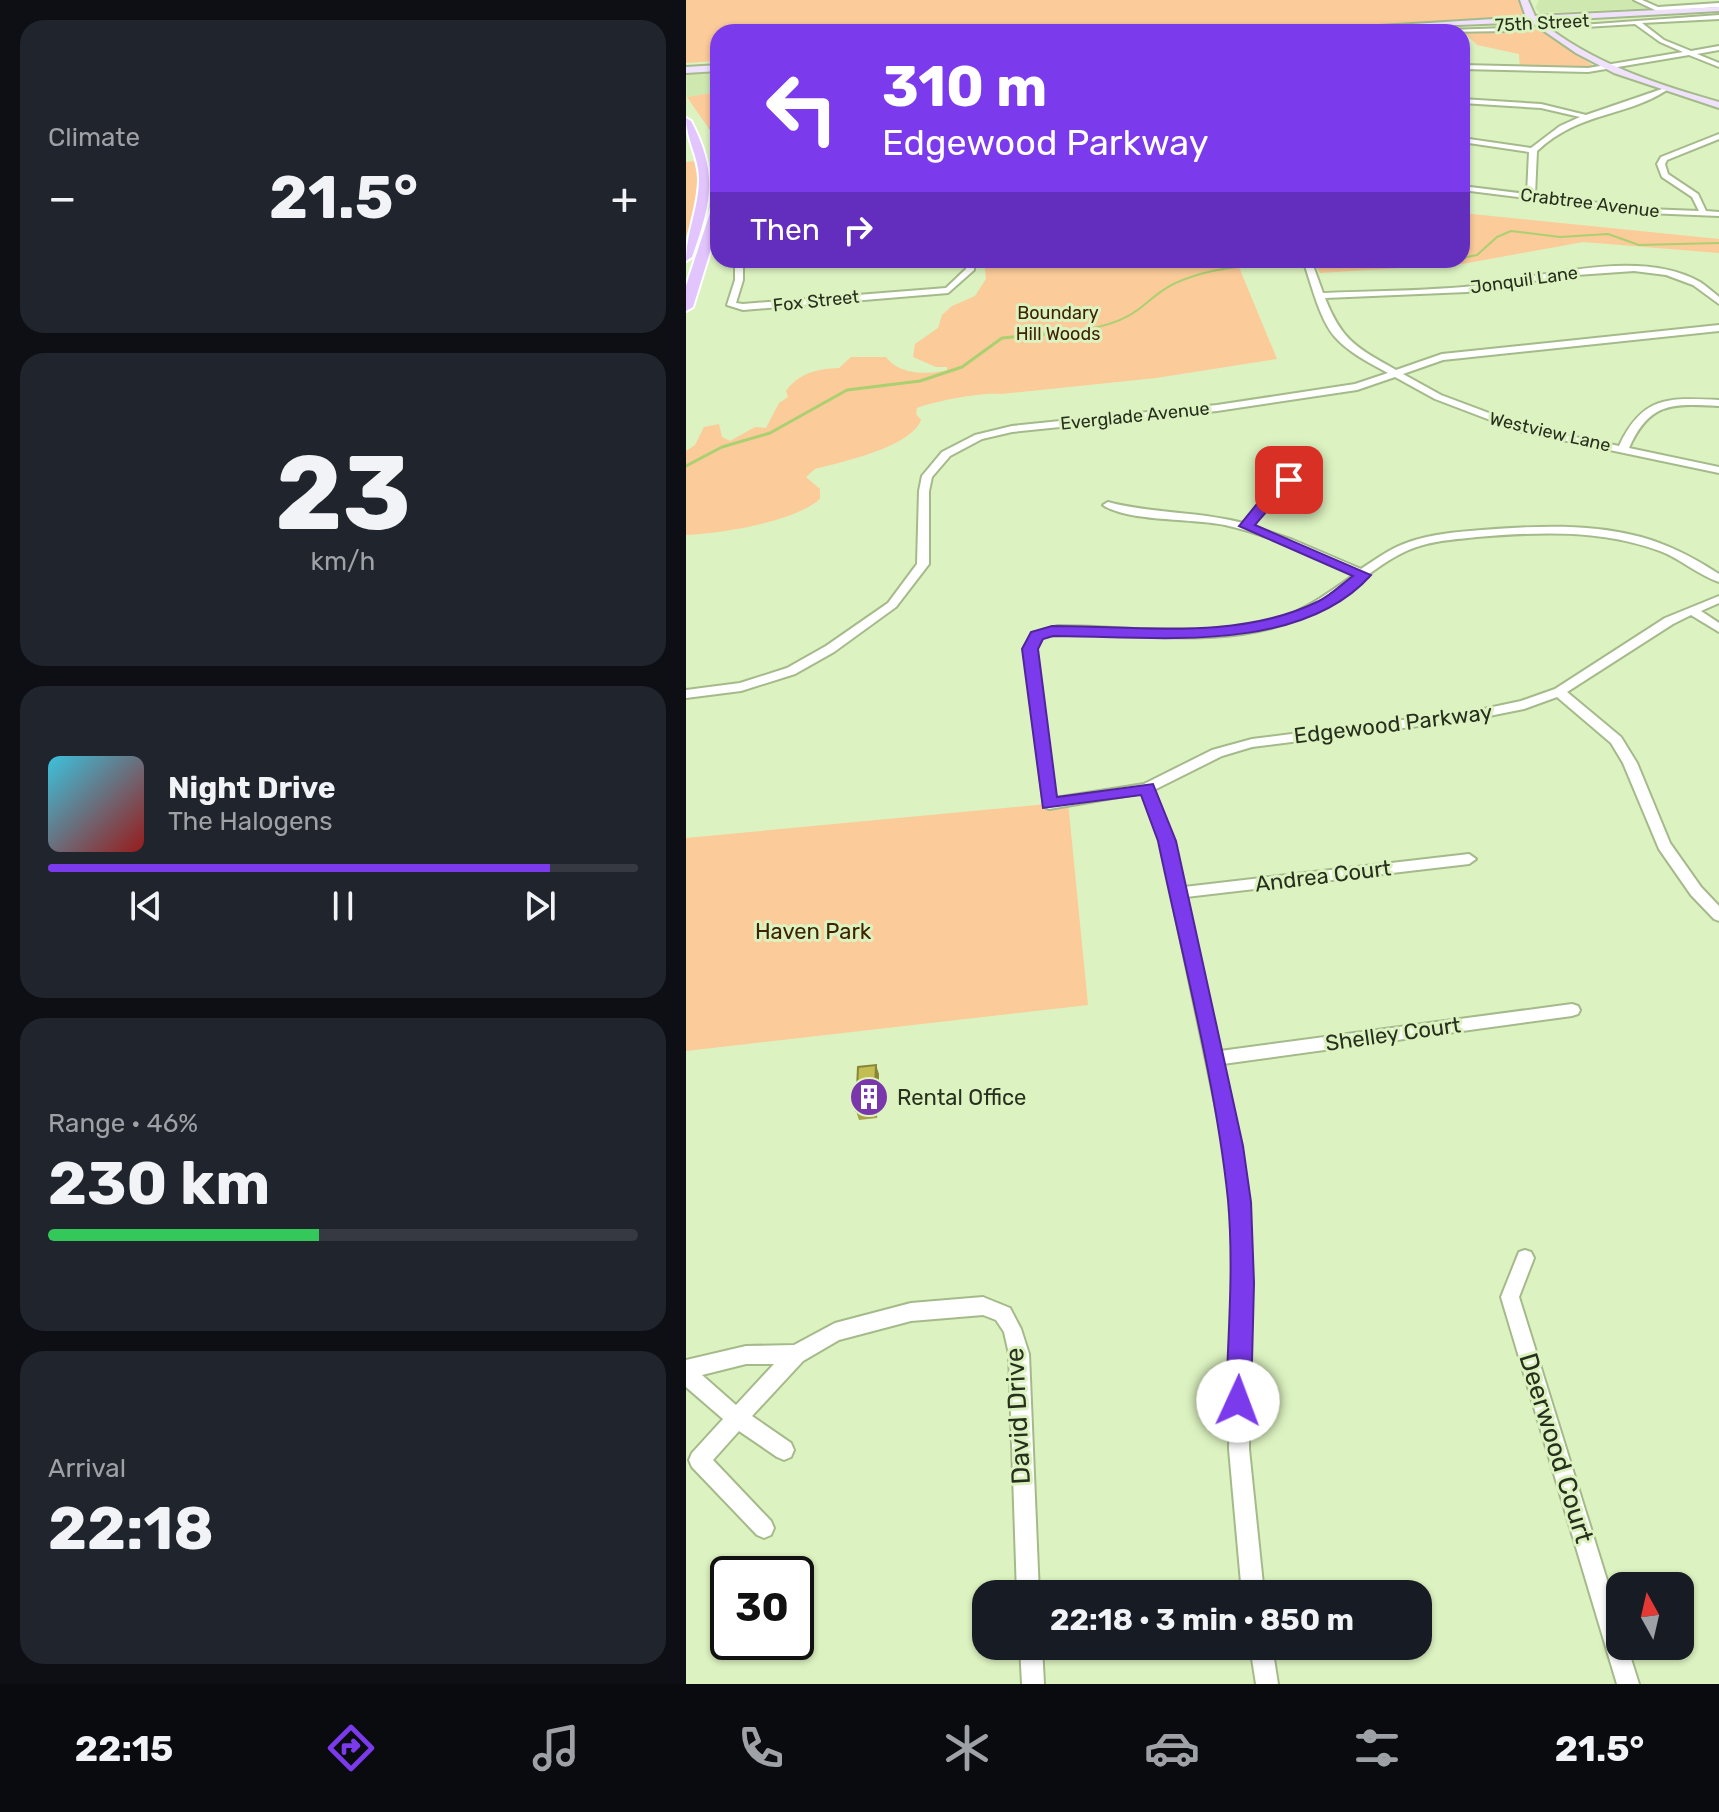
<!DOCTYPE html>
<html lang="en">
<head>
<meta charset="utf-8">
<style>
	:root { --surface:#171b24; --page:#20242c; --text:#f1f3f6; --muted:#9ea1a6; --line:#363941; --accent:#7c3aed }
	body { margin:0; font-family:Rubik,sans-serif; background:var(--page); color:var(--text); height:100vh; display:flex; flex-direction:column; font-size:30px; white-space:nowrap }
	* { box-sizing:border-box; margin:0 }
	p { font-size:26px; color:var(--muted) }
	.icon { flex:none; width:44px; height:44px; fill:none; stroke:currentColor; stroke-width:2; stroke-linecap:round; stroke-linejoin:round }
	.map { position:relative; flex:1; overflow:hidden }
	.panel { display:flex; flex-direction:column; gap:20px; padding:20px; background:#0d0f14; width:686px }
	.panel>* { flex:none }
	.guide { position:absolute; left:24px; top:24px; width:760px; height:244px; border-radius:24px; box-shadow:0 2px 6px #0004; background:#7c3aed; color:#fff; overflow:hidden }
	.needle { width:52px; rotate:352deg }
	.controls { position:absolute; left:920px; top:1572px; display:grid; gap:16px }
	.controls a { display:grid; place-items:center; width:88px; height:88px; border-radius:16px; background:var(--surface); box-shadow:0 2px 6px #0004; font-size:40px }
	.speed { position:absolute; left:24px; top:1556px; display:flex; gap:16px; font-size:40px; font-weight:700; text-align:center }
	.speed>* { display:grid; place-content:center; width:104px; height:104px; border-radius:50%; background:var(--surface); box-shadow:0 2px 6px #0004; line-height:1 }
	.speed .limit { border:4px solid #111; border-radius:12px; background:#fff; color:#111 }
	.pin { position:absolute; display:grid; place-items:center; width:68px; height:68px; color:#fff; margin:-34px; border-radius:16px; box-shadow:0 4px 12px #0006 }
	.me { position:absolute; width:88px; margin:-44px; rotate:2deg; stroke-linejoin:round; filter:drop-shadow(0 0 6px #0008) }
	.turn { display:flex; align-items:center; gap:28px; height:168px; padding:0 40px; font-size:36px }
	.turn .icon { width:104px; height:104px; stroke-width:2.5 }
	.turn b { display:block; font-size:56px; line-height:68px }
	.then { display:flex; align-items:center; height:76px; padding:0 40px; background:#0003; gap:16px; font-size:30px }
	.big { font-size:60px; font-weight:700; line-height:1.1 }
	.panel .card { flex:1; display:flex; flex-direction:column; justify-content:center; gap:12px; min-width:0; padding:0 28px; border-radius:24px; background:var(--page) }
	.panel .dial { align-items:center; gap:0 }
	.dial b { font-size:104px; line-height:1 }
	.song { display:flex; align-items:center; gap:24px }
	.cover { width:96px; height:96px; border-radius:12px; background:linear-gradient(135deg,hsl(190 70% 55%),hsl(0 70% 35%)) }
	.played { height:8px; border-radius:4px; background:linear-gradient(90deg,var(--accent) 85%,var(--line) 85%) }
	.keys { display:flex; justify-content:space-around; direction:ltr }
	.heat { display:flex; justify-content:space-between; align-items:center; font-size:44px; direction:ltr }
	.charge { height:12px; border-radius:6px; background:linear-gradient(90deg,#34c759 46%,var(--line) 0) }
	.trip { position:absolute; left:286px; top:1580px; width:460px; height:80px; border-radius:24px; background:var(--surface); box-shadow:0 2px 6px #0004; font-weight:700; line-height:80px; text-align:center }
	.dock { display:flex; height:128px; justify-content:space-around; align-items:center; background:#090b0e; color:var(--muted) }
	.dock .icon { width:56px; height:56px }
	.dock .on { color:var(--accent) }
	.dock b { font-size:36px; color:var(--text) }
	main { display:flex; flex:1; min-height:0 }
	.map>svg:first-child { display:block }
</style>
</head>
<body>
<main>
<section class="panel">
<div class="card"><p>Climate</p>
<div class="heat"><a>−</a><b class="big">21.5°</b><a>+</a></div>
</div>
<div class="card dial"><b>23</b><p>km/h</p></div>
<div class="card">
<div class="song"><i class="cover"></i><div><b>Night Drive</b><p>The Halogens</p></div></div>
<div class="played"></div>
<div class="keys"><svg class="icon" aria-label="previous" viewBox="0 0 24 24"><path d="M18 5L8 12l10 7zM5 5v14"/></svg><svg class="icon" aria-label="pause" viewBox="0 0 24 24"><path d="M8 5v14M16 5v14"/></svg><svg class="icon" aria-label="next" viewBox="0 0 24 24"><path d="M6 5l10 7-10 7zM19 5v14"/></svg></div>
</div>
<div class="card"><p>Range · 46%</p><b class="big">230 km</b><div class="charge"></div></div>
<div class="card"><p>Arrival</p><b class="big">22:18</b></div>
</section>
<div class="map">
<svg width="1033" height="1684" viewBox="0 0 1033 1684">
	<rect width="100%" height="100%" fill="#dcf2c0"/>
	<path fill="#cfe8b0" d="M853 0H955L964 8 854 13 849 8Z
		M32 69V92L1 97 0 71Z"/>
	<path fill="#fbcb9a" d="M0 0H835L840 17 582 32H32V61L0 63Z
		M856 29 909 67 834 69 833 54 791 45 779 33Z
		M32 92V136H28L1 97Z
		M10 161C15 188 9 212 0 236V162Z
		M776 213 1033 239V253L897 242 776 264 634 273 627 260H776Z
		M298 260H550L591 359 470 378 315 394C297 392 248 401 231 408L230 414 235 420C225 447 156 462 129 469L120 477 134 489V499C108 522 36 533 0 535V451L9 445 18 427 33 424 36 437 44 441 69 427 80 428 93 403 102 397 100 391C114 372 132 369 153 368L165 357H200C213 375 242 375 261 370V367H250L227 357 229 344 252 328 256 315 266 306 289 296 300 279Z
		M382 802 402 1005 0 1051V838Z"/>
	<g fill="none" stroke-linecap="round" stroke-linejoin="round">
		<path stroke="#aad071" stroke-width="2" d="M24 128 32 127
			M776 258 791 255 811 237 825 231 874 237 922 234 953 245 1033 243
			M660 260 666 263 747 260
			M628 261 637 260
			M358 334C390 331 427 329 453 309 472 294 480 285 505 277 540 265 578 265 615 263"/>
		<path stroke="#aad071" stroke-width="3" d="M0 466 36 447 84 433 161 390 234 381 276 367 316 338 380 332"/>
		<defs>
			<path id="street" d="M948 0H956L972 7 1033 3V7L971 11Z
				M1033 15V19L956 23 978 40 1005 51 1033 46V50L1011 54 1033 63V67L1003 55 902 72 776 69V65L902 68 997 52 974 42 949 24 899 27 896 25Z
				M822 28 820 31 759 32 762 30Z
				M976 89 981 90C938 118 894 111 851 151L849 195 961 209 1013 211 1006 197 976 177 971 164 975 157 1033 134V139L981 160 979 164 982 174 1012 194 1020 211 1033 212V216L961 213 776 190V186L841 194 843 152 776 142V138L845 148 874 126 894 117 855 108 776 103V99L855 104 900 115Z
				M32 238V242L23 244 32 245V249L0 244Z
				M49 260H57V280L50 303 57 304 260 288 280 269V260H288V270L262 293 57 310 41 305 49 280Z
				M617 260H625L637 293C684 291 732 291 778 287 846 280 952 246 1014 282 1020 286 1027 292 1033 297V304L1007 285 980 275 948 271 876 276 781 292 639 298C656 342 672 348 710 370L756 354 1033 325V331L757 360 717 374 755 395 840 427 933 446C957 395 983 398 1033 400V406C987 404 964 401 943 448L1033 467V473L833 431 749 399 709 377 671 390 531 411 326 432 296 439 264 456 246 477 243 491V564L210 607 148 652 109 674 55 691 0 698V690L54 683 101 668 140 646 202 603 231 564 233 491 236 476 256 452 289 435 326 426 531 405 669 384 702 373C684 363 663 353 649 337 633 319 625 282 617 260Z
				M603 477 607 478V482L593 493 566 526 607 540 675 569C690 559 705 548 723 542 746 534 771 532 796 530 849 526 904 523 955 537 984 545 1008 558 1033 574V582C1012 575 995 559 974 551 915 529 852 532 791 537 773 539 754 540 737 545 717 550 700 562 683 574L682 577 677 578C658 593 638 608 615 618 541 650 451 633 372 634L355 638 350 649 369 798 458 784 526 750 566 739 788 711 835 701 869 689 979 618 1033 596V603L1015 611 1033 623V632L1005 615 987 624 881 692 935 737 951 763 984 843 1015 887 1033 906V921L1028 919 1005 895 973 849 937 763 925 743 871 697 838 709 788 719 566 747 536 756 468 790 488 841 498 887 783 854 790 859 783 864 500 897 534 1051 886 1004 892 1006 894 1010 892 1014 886 1016 537 1064 554 1146 562 1202 565 1266 563 1449 578 1594H556L543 1449 547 1266 544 1202 538 1146 474 841 456 793 363 809 358 807 338 649 346 633 372 626C446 626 536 642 605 614 628 604 648 589 668 575 626 555 584 535 539 525 506 518 442 522 417 505L422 502C466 514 512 511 557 523L585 489Z
				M839 1250 845 1252 848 1258 833 1297 934 1622V1646H941L953 1684H931L815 1297 833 1252Z
				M297 1297 324 1308 335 1329 343 1354 353 1594H331L323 1354 318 1332 310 1320 297 1315 225 1321 153 1340 117 1361 66 1416 105 1443 108 1450 105 1457 98 1460 91 1457 53 1431 27 1460 85 1521 88 1528 85 1535 78 1538 71 1535 6 1467 3 1460 6 1453 37 1419 0 1387V1360L60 1346 108 1345 149 1323 225 1303ZM60 1364H88L50 1405 16 1375Z
				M334 1646H356L358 1684H336Z
				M564 1646H586L592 1684H570Z"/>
			<path id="secondary" d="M834 0H842L849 16 1033 7V11L854 21C905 63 970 84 1033 102V108L928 73 890 53 845 22 597 32 840 17Z
				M32 65V71L0 73V67Z"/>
			<path id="primary" d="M0 118 5 121C33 175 25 202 6 257L0 261C0 233 13 208 13 179 13 157 0 139 0 118Z
				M32 203V226L7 307 0 311V286L26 207Z"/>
		</defs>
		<use href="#street" stroke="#a5ba8a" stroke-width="4"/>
		<use href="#secondary" stroke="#a5ba8a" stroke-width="4"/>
		<use href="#primary" stroke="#fff" stroke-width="4"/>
		<use href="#street" fill="#fff" fill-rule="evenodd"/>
		<use href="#secondary" fill="#f0e2fe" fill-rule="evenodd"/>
		<use href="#primary" fill="#e2c5fc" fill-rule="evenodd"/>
	</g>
	<path fill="#a7a346" d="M193 1074 191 1118 173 1120 170 1111Z"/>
	<path fill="#888539" d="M190 1065 193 1074 191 1118 188 1109Z"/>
	<path fill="#c2be51" stroke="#888539" stroke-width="2" d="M190 1065 188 1109 170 1111 172 1067Z"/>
	<path fill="#7c3aed" stroke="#51269a" stroke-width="2" d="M603 476 610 480C596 495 582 509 569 525L685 575C613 656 465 636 367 636L357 639 352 649 371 797 467 784 490 841 557 1146 565 1202 568 1283 565 1401 561 1410 552 1414 543 1410 540 1401C542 1335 548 1267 542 1200 530 1083 496 956 472 841L455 795 357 808 336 649 345 632 366 626C453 626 553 641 633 601 645 595 656 584 667 576L553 526 584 488Z"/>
	<defs>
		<symbol id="building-disc" viewBox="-11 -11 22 22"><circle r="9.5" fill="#7a37ac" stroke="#dcf2c0"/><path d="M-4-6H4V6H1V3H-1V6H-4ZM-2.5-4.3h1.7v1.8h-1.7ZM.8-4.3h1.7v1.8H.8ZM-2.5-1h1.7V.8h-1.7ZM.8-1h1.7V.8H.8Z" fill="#fff"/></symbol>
	</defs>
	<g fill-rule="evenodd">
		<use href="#building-disc" x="161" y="1075" width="44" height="44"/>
	</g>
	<g text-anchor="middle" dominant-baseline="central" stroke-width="6" stroke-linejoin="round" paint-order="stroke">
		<g font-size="18" fill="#272f1d" stroke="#dcf2c0">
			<text transform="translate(856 23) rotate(-3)">75th Street</text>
			<text transform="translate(904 203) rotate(7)">Crabtree Avenue</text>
			<text transform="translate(838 280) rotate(-8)">Jonquil Lane</text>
			<text transform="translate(130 301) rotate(-6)">Fox Street</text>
			<text transform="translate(449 416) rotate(-6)">Everglade Avenue</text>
			<text transform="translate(864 432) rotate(13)">Westview Lane</text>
		</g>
		<g font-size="18" fill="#3f2300" stroke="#dcf2c0">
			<text x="372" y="313">Boundary<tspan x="372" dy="21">Hill Woods</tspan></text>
		</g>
		<g font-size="22" fill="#272f1d" stroke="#dcf2c0">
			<text transform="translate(707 724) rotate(-7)">Edgewood Parkway</text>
			<text transform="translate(637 876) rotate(-7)">Andrea Court</text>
			<text transform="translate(707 1034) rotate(-8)">Shelley Court</text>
		</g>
		<g font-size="22" fill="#3f2300" stroke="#dcf2c0">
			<text x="127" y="931">Haven Park</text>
		</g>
		<g font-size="22" fill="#272f1d" stroke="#dcf2c0" text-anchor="start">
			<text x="211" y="1097">Rental Office</text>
		</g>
		<g font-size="26" fill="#272f1d" stroke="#dcf2c0">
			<text transform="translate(332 1416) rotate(-93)">David Drive</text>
			<text transform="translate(870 1448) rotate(73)">Deerwood Court</text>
		</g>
	</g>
</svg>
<div class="controls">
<a><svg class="needle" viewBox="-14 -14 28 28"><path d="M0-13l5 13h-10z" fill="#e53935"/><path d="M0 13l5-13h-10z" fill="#9ea1a6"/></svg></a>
</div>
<div class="speed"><div class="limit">30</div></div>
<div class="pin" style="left:603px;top:480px;background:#d93025"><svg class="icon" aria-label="arrive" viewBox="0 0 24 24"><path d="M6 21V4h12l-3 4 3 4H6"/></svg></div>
<svg class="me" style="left:552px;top:1401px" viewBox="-20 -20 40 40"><circle r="19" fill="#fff"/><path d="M0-13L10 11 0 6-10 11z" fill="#7c3aed"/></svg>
<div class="trip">22:18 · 3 min · 850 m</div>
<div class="guide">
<div class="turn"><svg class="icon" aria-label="left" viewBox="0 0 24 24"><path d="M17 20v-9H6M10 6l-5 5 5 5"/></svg><div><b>310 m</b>Edgewood Parkway</div></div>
<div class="then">Then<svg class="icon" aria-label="right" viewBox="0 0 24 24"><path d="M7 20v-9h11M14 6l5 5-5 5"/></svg></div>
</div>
</div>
</main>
<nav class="dock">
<b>22:15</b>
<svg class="icon on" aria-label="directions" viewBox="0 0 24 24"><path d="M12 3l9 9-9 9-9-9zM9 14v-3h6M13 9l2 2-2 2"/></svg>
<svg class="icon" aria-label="music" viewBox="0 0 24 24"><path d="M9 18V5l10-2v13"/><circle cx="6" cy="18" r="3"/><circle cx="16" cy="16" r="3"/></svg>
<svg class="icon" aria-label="phone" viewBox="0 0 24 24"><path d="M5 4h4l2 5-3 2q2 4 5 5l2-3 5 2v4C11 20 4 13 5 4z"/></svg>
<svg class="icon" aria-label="climate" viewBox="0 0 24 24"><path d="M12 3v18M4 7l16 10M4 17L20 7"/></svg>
<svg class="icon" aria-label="car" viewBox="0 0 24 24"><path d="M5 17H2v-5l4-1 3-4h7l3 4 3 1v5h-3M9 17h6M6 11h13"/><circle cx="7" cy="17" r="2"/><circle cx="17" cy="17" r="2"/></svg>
<svg class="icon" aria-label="filters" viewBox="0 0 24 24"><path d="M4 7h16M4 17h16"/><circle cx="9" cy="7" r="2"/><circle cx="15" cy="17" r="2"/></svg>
<b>21.5°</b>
</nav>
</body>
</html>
